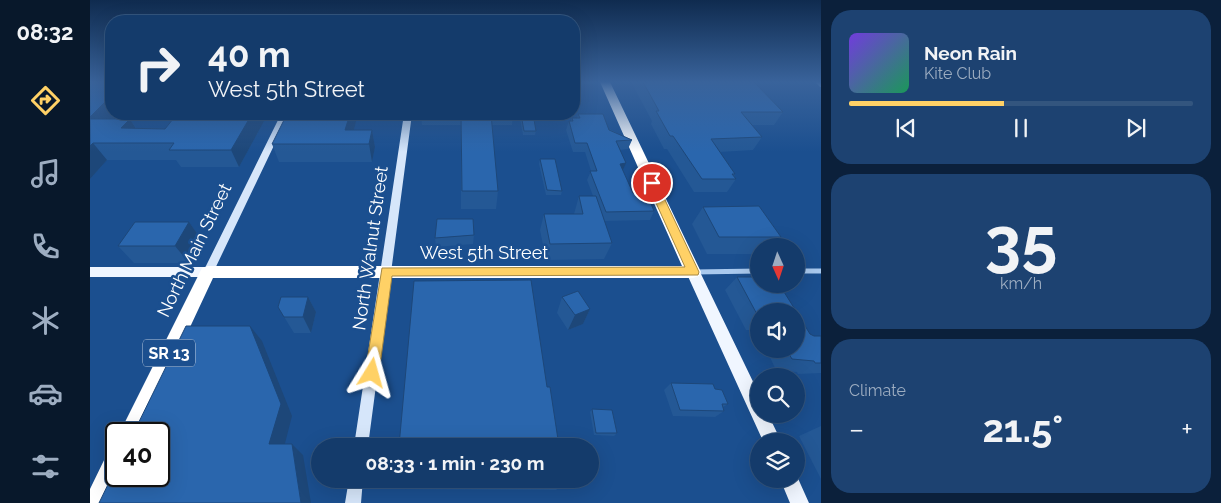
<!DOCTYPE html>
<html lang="en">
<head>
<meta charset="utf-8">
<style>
	:root { --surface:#143b6b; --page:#1d4271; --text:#f1f3f6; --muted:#9dadc1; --line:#33557e; --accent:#ffd166 }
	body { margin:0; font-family:Raleway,sans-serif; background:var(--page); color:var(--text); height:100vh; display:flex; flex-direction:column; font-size:19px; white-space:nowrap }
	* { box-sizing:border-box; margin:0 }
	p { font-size:16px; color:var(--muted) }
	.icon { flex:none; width:28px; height:28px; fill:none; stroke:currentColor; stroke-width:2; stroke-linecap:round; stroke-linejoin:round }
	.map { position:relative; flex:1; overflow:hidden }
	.panel { display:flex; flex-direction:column; gap:10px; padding:10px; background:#0b203b; width:400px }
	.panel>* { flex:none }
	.guide { position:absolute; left:15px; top:15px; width:475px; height:105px; border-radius:20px; box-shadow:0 5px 20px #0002,0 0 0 1px var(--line); background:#143b6b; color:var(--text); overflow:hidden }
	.needle { width:32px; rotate:177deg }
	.buttons { position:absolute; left:660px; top:238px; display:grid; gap:10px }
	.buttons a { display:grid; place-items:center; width:55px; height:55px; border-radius:50%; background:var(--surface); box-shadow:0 5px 20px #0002,0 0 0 1px var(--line); font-size:25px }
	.speed { position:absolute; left:15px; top:422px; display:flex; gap:10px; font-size:25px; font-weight:700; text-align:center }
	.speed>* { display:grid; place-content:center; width:65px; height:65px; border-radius:50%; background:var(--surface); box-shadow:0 5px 20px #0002,0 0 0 1px var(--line); line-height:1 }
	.speed .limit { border:2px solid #111; border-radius:8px; background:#fff; color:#111 }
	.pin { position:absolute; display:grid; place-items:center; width:42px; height:42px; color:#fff; margin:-21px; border:2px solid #fff; border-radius:50%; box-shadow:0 1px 5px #0007 }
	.me { position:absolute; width:55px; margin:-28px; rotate:8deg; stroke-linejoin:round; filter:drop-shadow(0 0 4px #0008) }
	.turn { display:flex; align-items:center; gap:18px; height:105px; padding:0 20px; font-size:22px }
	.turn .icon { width:65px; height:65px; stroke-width:2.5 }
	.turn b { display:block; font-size:35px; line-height:42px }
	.big { font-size:38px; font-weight:700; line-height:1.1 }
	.panel .tile { flex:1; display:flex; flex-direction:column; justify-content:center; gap:8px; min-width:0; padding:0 18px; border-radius:20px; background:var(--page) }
	.panel .dial { align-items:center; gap:0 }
	.dial b { font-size:65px; line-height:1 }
	.song { display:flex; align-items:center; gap:15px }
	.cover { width:60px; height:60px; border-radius:8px; background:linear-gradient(135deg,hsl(260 70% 55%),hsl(150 70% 35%)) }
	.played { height:5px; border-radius:2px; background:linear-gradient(90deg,var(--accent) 45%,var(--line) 45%) }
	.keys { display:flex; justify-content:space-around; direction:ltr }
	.heat { display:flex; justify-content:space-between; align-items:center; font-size:28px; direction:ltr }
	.trip { position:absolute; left:221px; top:438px; width:288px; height:50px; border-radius:25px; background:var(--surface); box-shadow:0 5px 20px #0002,0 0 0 1px var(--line); font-weight:700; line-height:50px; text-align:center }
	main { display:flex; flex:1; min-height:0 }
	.tab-bar { display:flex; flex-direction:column; width:90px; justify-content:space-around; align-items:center; background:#08182b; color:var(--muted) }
	.tab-bar .icon { width:35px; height:35px }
	.tab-bar .active { color:var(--accent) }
	.tab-bar b { font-size:22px; color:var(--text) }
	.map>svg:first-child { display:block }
</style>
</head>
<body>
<main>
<nav class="tab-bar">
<b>08:32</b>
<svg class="icon active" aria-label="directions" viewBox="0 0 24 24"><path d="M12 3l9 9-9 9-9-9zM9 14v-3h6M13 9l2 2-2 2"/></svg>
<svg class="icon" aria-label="music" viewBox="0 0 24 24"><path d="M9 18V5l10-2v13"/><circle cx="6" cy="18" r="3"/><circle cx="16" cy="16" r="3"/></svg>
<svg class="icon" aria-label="phone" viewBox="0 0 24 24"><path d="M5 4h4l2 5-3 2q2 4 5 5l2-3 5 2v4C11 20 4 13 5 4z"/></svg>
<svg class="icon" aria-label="climate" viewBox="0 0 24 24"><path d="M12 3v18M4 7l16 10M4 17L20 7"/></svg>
<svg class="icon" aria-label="car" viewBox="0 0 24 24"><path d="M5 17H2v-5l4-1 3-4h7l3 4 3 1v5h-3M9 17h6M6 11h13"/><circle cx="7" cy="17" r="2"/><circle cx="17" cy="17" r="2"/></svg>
<svg class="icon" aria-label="filters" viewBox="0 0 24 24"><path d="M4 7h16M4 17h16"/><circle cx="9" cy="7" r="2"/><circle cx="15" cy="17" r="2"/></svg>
</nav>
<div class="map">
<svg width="731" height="503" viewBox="0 0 731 503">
	<rect width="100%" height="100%" fill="#1b4f8f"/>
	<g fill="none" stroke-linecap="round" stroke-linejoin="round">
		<path stroke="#a9c9ee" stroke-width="4" d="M728 82 731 85"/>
		<path stroke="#a9c9ee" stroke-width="5" d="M706 271H731
			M604 272 669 271"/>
		<path fill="#d6e6fa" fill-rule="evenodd" d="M191 114H199L122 275H114L113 272Z
			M314 114H322L278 446H264Z
			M259 479H273L271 503H255Z"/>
		<path fill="#f0f6ff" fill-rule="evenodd" d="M0 267H118L123 268 125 272 123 276 118 277H0Z
			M603 267 608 268 610 272 669 394V414H678L691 441H673L596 272 598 268Z
			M706 474 719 503H700L690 479H706Z"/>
		<path fill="#fff" fill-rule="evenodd" d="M510 82H520L611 272 609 276 603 278H123L50 434H29L112 268 118 266H592Z
			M26 449V476H29L17 503H0V489L18 452Z"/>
	</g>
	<path fill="#245895" d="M484 82H504L503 84H484Z
		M541 82H664L693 112 684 125H662L672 137 663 150 630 152 645 174 644 176 646 179 637 192H604L577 149H574L561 124 562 121Z
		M0 84 21 114H32L27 119H40L46 128 75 129 178 114 149 167H91L86 160H17L0 179Z
		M331 114H423L422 125H402L408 191 406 209H371V125H332Z
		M431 114 446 131 445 135H433L430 119Z
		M488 114 542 140 538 149 530 150 533 170 543 193 564 211 560 220 514 221 522 243 514 259 456 260 450 230 454 214H484L489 196H503L497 180 501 171 495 152H483L476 130 479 121H481L482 118H487Z
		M264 130H282L285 147 282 162H189L182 144Z
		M450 159 472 191 471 195H456L449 164Z
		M613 207 691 237 682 246H669V254H617L602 224Z
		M99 222 111 239 99 263H44L28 246Z
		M384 235 383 244 346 247 345 238Z
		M647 277 669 311V330H656L635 290Z
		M218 297 226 312 221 333H204L188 307Z
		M472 297 500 309 493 324 478 330 467 313Z
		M720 334 724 336H731V373L708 374 707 372 686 370 676 349H706Z
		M581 383 625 389 638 404 633 407 634 411 625 417 583 416 574 390Z
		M502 409 527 433 524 436 504 435 500 412Z
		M731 426V479L709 436Z
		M306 481 474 483 466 490 310 489Z"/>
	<path fill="#1d4779" d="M21 96V114H32L11 136 0 122V117Z
		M162 114H178L149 167 141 150Z
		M260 114H268L260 144 255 130Z
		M40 119 51 137 31 128Z
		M282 130 285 147 282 162 279 144Z
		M3 143 17 160 0 179V146Z
		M536 163 532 172 530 164Z
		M99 222 111 239 99 263 85 246Z
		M218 297 226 312 221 333 213 317Z
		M500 309 493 324 478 330 485 315Z
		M160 326 172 341 202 416 192 455 179 444Z
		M202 444 213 455 221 503H211Z"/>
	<path fill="#2a66ad" stroke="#1d4779" d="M2 82H21V96L0 117V84Z
		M553 82H664L693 112H651L672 137 621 139 645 174H642L646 179H612L583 136H580L566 111H569Z
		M87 114H162L141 150H79L84 143H3L0 146V119H40L31 128 75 129Z
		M197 114H260L255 130H282L279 144H182Z
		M371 114H401L408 191H372Z
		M431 114H443L446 131H434Z
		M488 114H513L519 130 542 140 526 141 536 163 530 164 543 193 557 194 564 211 516 212 500 171H507L497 143H485L479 121H483L482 118H490Z
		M450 159H465L472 191 457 190Z
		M489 196H506L522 243 460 244 454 214H493Z
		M669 206 691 237H629L613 207Z
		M347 219H383L384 235 345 238Z
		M45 222H99L85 246H28Z
		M647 277H669V284H689L706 311H669V318Z
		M441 280 457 387H460L469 446H309L324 281Z
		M488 291 500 309 485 315 472 297Z
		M191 297H218L213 317H194L188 307Z
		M706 311 720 334 724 336H731V363H725L724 361 702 359 696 349H706Z
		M96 326H160L191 404 179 444H202L211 503H9L26 468V476H69V434H43Z
		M581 383 623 384 625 389 632 390 638 404H632L634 411 590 410Z
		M502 409 522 410 527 433H506Z
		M306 479H474V483L306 481Z"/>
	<linearGradient id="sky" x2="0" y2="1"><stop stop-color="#0f2b4f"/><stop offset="0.54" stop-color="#39639b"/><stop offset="1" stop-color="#39639b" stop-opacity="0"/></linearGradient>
	<rect width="731" height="152" fill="url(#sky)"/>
	<path fill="#ffd166" stroke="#a68842" d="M562 180 567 183 609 272 608 275 302 276 289 373 287 378 282 380 277 378 275 373 292 268 595 267 557 183Z"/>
	<g text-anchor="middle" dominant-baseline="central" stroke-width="5" stroke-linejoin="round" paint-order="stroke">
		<rect fill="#1b4f8f" stroke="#bbcadd" stroke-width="1" x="53" y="339.5" width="52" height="27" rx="4"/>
		<g font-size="16" font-weight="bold" fill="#fff">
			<text x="79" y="353">SR 13</text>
		</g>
		<g font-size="18" fill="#fff" stroke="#1b4f8f">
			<text transform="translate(280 248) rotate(-82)">North Walnut Street</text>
			<text transform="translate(104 250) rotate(-64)">North Main Street</text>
			<text x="394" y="252">West 5th Street</text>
		</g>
	</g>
</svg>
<div class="buttons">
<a><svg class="needle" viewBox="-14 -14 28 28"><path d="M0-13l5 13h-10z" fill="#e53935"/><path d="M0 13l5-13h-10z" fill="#9dadc1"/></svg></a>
<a><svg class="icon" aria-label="sound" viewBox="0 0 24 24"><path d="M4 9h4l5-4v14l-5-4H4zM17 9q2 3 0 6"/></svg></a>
<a><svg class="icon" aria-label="search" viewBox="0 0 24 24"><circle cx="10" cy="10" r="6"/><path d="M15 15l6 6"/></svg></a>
<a><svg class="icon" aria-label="layers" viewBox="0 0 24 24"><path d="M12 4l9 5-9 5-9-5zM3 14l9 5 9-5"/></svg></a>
</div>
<div class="speed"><div class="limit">40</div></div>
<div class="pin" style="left:562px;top:183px;background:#d93025"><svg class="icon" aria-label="arrive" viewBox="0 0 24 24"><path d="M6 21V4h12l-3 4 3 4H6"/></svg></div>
<svg class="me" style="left:282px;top:373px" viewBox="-20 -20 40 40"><path d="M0-17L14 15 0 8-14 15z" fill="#ffd166" stroke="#fff" stroke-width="4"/></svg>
<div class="trip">08:33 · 1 min · 230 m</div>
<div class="guide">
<div class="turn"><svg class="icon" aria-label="right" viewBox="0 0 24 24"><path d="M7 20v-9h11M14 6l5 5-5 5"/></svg><div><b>40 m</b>West 5th Street</div></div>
</div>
</div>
<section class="panel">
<div class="tile">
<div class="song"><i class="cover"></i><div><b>Neon Rain</b><p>Kite Club</p></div></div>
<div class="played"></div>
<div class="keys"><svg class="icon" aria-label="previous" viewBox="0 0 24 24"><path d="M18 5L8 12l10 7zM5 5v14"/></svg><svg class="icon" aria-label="pause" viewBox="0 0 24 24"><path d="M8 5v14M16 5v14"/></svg><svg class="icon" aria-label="next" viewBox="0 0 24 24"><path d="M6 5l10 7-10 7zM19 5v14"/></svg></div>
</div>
<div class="tile dial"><b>35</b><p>km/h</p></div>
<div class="tile"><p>Climate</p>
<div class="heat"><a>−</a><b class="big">21.5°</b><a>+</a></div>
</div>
</section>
</main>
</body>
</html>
